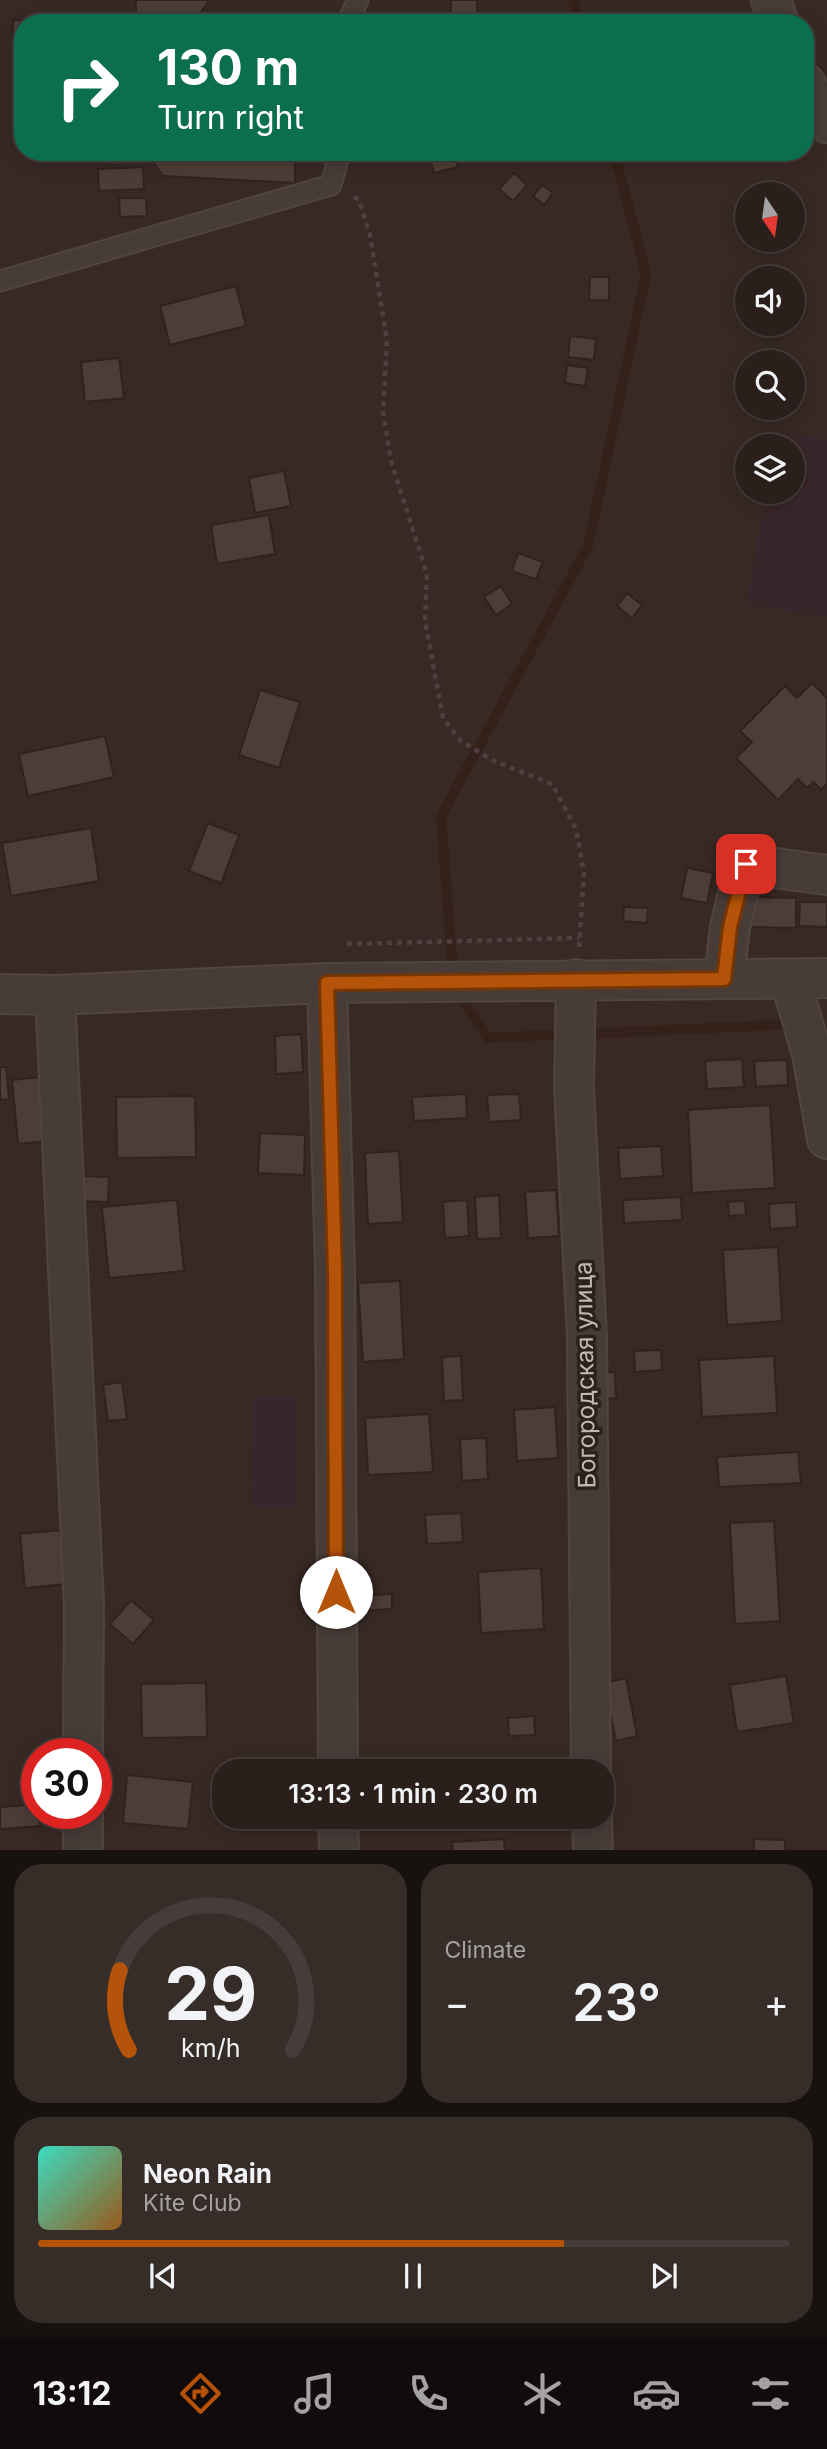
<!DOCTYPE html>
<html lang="en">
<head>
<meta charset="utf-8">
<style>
	:root { --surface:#2a1f1b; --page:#362c28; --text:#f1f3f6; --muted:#a5a2a3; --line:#463d3a; --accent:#b45309 }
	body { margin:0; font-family:Inter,sans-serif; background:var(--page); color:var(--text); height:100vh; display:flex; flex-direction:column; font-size:26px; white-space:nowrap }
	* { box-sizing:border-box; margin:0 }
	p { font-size:23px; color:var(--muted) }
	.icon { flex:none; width:38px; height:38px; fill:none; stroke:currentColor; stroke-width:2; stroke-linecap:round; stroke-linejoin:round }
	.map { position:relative; height:1850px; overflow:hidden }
	.panel { display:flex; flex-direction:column; gap:14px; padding:14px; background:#17110f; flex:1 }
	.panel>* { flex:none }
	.banner { position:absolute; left:14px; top:14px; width:800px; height:147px; border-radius:28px; box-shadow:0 4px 18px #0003,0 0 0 2px var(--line); background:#0b6e4f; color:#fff; overflow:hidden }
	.needle { width:46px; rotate:167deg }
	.fabs { position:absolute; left:735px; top:182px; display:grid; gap:14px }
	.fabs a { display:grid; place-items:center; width:70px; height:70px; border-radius:50%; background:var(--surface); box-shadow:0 4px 18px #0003,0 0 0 2px var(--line); font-size:35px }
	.speed { position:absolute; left:21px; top:1738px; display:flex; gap:14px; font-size:35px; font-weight:700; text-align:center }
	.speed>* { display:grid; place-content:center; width:91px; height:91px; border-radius:50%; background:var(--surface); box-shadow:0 4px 18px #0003,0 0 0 2px var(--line); line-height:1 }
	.speed .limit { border:10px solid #d22; background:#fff; color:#111 }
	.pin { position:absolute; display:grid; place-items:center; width:60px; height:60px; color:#fff; margin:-30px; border-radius:14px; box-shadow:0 4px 10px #0006 }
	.me { position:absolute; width:77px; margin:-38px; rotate:0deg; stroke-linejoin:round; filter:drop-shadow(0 0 5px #0008) }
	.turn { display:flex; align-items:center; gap:24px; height:147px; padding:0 28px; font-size:32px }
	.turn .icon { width:91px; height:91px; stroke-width:2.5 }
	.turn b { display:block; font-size:49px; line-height:60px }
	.big { font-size:52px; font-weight:600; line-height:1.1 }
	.panel .card { flex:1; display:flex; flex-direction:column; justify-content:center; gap:10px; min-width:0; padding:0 24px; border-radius:28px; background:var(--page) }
	.panel .dial { align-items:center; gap:0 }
	.dial svg { height:182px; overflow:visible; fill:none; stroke:var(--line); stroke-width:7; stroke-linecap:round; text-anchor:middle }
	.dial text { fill:var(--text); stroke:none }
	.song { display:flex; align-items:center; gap:21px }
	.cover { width:84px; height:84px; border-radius:10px; background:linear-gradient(135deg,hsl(170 70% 55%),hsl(30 70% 35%)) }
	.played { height:7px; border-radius:4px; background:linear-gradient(90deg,var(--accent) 70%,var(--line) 70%) }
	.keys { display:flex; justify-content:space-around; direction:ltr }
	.heat { display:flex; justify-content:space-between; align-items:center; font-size:38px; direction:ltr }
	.panel .tiles { flex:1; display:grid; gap:14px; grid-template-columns:1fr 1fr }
	.card:last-child { grid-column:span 2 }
	.trip { position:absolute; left:212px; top:1759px; width:402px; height:70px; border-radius:28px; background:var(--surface); box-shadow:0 4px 18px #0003,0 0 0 2px var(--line); font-weight:600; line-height:70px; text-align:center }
	.tab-bar { display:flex; height:112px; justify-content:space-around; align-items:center; background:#110c0b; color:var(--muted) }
	.tab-bar .icon { width:49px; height:49px }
	.tab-bar .on { color:var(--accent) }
	.tab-bar b { font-size:32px; color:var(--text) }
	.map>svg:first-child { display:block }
</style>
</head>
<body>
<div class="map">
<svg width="827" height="1851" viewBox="0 0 827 1851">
	<rect width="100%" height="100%" fill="#382924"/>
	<path fill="#39262a" d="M777 430 827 439V618L746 604 766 492H793V446H774Z
		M252 1397H297V1507H251Z"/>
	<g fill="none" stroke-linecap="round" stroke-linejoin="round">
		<path stroke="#342119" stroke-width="10" d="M573 0 579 23
			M453 974 441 816 588 546 646 274 614 152
			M457 991 488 1038 568 1034
			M583 1034 795 1024"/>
	</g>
	<path fill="#4e3d37" stroke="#2f231f" stroke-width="2" d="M136 0H209L194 23H136Z
		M451 0H477V15H451Z
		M13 20 69 21V23H23V59H13Z
		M23 82V113H21L20 83Z
		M146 152H295V183L163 176Z
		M441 152H454L458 167 434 173 429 156Z
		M143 167 144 189 99 191 98 169Z
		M514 173 527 185 513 201 499 189Z
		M542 185 553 193 544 205 533 196Z
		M119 198H146L147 216 120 217Z
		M590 277H609V300H589Z
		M236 286 246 326 170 345 160 306Z
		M570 336 596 339 594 360 568 357Z
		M119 358 124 398 85 402 81 362Z
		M567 365 588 368 585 386 565 383Z
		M284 471 291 506 255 513 249 478Z
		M269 515 275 554 217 564 211 525Z
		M518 553 543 562 536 579 512 571Z
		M501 586 512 604 496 615 484 597Z
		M627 593 642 605 632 618 617 606Z
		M812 683 827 698V783L821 790 814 782 807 788 798 779 778 800 736 758 752 742 740 731 785 686 797 698Z
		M260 690 300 702 279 768 239 755Z
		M105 736 114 777 28 796 19 754Z
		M208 823 239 835 221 883 189 871Z
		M91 828 99 881 11 896 2 843Z
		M687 868 713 873 707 903 681 898Z
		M751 897 796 898V928L750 927Z
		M800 902H827V927L799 926Z
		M624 907 648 908 647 923 623 921Z
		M301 1034 303 1072 276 1074 275 1036Z
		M742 1059 744 1087 707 1089 705 1061Z
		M787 1060 788 1085 756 1087 754 1061Z
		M0 1067H6L9 1099 0 1100Z
		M41 1077 48 1141 18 1144 12 1080Z
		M466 1094 467 1118 414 1121 412 1097Z
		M519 1094 521 1120 489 1122 487 1095Z
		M195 1096 196 1157 117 1158 116 1097Z
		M770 1105 775 1188 692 1193 688 1110Z
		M260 1133 305 1135 304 1175 258 1173Z
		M661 1146 663 1176 620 1179 618 1148Z
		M399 1151 403 1222 368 1224 365 1153Z
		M81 1176 109 1177 108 1202 80 1201Z
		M556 1190 559 1236 528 1238 525 1192Z
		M499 1195 501 1238 477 1239 475 1197Z
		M681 1197 682 1220 624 1223 623 1200Z
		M177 1200 184 1271 109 1278 102 1207Z
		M467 1200 469 1236 445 1238 443 1202Z
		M745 1201 746 1215 729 1216 728 1202Z
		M796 1202 797 1227 770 1229 769 1204Z
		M778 1247 782 1321 727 1325 723 1250Z
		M400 1281 404 1359 363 1362 358 1283Z
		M661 1350 662 1370 635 1372 634 1351Z
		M461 1356 463 1400 444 1401 442 1357Z
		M774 1356 777 1413 702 1417 699 1360Z
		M602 1372H615L616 1398 604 1399Z
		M122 1382 127 1419 108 1421 103 1385Z
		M555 1407 558 1458 517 1461 514 1410Z
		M429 1414 433 1472 368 1475 365 1418Z
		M486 1438 488 1479 462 1481 460 1439Z
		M798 1452 801 1483 719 1487 717 1457Z
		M461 1513 463 1542 427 1544 425 1515Z
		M774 1521 780 1621 735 1624 730 1523Z
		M60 1530 66 1584 25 1588 20 1534Z
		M541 1568 544 1629 481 1633 478 1572Z
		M392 1594V1609L360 1611 359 1596Z
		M131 1600 154 1620 133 1644 110 1624Z
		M786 1676 794 1723 737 1732 730 1685Z
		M626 1678 637 1736 616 1741 604 1683Z
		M206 1683 207 1737 142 1738 141 1684Z
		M534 1716 535 1735 509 1736 508 1718Z
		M127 1775 193 1782 188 1829 123 1823Z
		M37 1804 40 1826 0 1829V1807Z
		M504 1839 505 1851H453L452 1842Z
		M754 1839 785 1840V1851H754Z"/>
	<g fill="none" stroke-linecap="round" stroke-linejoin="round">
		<defs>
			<path id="service" d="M347 23 358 0
				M0 281 331 185 340 152"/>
			<path id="minor" d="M771 0 779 23
				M805 83 827 123
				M576 979 574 1087 587 1337 591 1771
				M724 979 730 927 745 864 827 875
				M790 979 812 1054 827 1139
				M327 983 335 1272 338 1771
				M0 994 55 995 327 983 827 978
				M55 995 84 1604 83 1754
				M338 1816 339 1851
				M592 1816 593 1851
				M83 1851V1813"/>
		</defs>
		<use href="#service" stroke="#514541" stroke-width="23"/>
		<use href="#minor" stroke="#514541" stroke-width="42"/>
		<path stroke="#513f43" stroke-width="4.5" stroke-dasharray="5 5" stroke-linecap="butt" d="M354 197 359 200 370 235 387 341 383 412 391 461 427 574 425 620 443 718 461 741 494 761 552 784 576 829 584 873 579 947
			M347 944 579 938"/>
		<use href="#service" stroke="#483c38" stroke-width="19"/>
		<use href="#minor" stroke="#483c38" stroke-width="38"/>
	</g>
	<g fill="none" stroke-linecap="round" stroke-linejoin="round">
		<defs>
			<path id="route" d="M336 1592 335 1272 327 983 724 979 730 927 746 864"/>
		</defs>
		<use href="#route" stroke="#753606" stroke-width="18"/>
		<use href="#route" stroke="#b45309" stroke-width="12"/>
	</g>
	<g text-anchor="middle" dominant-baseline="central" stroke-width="7" stroke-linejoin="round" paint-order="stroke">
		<g font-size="24" fill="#c4b8b3" stroke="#2d211d">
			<text transform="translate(585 1375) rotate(-91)">Богородская улица</text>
		</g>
	</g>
</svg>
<div class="fabs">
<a><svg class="needle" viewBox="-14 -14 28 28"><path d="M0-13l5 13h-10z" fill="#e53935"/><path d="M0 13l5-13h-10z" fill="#a5a2a3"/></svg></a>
<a><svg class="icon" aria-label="sound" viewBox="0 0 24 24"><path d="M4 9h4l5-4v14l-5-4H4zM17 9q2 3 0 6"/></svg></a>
<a><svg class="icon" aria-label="search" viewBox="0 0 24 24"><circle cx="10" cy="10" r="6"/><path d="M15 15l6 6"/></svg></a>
<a><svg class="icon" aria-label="layers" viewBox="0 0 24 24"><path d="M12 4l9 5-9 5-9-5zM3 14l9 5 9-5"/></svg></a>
</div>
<div class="speed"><div class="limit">30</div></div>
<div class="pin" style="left:746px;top:864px;background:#d93025"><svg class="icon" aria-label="arrive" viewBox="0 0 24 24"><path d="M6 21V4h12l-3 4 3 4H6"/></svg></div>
<svg class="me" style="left:336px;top:1592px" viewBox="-20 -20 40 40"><circle r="19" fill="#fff"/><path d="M0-13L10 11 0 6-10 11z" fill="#b45309"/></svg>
<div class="trip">13:13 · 1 min · 230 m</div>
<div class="banner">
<div class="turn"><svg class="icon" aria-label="right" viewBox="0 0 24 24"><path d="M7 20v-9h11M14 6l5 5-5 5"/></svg><div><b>130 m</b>Turn right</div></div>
</div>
</div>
<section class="panel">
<div class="tiles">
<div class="card dial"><svg viewBox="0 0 100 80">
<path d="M14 69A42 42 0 1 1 86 69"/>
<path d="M14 69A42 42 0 0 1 10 34" stroke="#b45309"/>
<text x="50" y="56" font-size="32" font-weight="700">29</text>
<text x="50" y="72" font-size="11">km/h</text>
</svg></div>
<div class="card"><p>Climate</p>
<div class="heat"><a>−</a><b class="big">23°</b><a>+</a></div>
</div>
<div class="card">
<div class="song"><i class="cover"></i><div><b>Neon Rain</b><p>Kite Club</p></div></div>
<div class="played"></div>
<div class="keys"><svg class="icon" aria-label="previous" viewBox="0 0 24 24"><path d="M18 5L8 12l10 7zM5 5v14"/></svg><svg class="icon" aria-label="pause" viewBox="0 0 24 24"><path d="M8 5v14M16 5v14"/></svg><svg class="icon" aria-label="next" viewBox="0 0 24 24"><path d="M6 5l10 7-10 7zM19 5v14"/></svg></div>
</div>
</div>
</section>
<nav class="tab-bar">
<b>13:12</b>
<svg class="icon on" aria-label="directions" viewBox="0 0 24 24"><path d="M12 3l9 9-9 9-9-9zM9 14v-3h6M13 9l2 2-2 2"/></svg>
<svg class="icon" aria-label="music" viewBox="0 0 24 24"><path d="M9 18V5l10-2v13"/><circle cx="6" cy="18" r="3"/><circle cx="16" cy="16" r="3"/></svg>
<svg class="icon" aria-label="phone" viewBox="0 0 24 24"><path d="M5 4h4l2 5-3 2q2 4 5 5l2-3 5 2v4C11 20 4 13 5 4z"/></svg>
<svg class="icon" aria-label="climate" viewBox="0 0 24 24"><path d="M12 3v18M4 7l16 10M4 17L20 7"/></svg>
<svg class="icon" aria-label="car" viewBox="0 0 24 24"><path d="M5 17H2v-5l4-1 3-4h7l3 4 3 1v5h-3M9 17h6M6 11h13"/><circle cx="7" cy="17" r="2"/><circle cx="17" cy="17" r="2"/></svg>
<svg class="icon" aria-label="filters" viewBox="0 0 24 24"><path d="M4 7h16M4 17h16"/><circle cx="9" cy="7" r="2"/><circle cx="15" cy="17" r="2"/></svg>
</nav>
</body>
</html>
